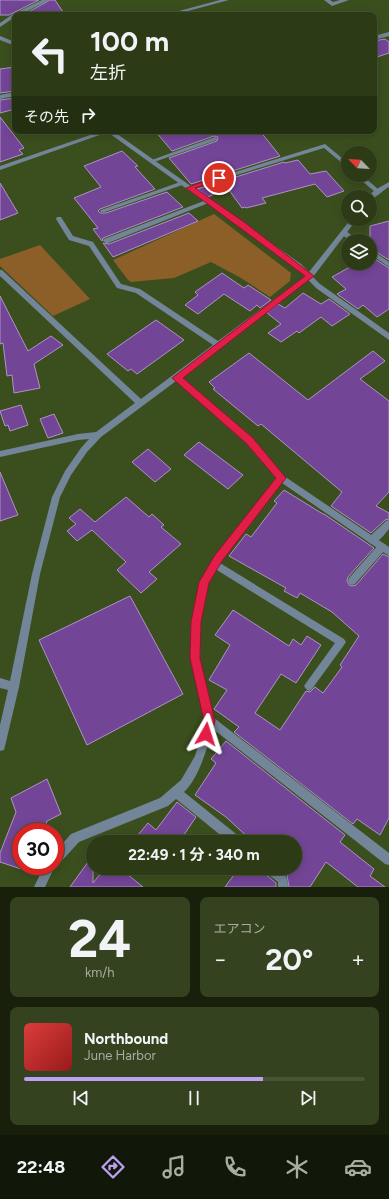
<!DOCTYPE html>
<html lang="ja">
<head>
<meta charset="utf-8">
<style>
	:root { --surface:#2c3b16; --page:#34421f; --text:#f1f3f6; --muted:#a6ada1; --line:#485535; --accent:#bca0f2 }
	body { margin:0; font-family:Figtree,"Noto Sans JP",sans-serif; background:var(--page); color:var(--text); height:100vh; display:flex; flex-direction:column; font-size:15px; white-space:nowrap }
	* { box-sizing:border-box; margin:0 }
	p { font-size:13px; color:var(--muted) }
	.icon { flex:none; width:22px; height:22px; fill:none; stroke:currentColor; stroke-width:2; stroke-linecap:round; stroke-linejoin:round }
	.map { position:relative; height:887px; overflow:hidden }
	.details { display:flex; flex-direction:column; gap:10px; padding:10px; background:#18200c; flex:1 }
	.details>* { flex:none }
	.banner { position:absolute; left:12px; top:12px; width:365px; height:122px; border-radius:8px; box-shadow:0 2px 10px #0003,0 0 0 1px var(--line); background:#2c3b16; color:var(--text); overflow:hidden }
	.needle { width:26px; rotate:295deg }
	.controls { position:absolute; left:341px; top:146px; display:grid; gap:8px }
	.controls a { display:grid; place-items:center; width:36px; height:36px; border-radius:50%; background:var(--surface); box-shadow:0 2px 10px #0003,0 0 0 1px var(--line); font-size:20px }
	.speed { position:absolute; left:12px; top:823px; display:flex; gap:8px; font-size:20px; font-weight:700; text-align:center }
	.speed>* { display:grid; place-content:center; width:52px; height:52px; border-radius:50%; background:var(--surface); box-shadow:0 2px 10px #0003,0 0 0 1px var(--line); line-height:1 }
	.speed .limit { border:6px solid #d22; background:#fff; color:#111 }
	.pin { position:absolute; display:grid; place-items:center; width:34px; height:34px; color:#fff; margin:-17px; border:2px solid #fff; border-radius:50%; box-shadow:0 1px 4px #0007 }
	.me { position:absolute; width:44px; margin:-22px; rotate:6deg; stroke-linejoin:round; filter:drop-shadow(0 0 3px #0008) }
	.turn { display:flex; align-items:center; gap:14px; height:84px; padding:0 12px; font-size:18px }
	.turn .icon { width:52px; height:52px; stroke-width:2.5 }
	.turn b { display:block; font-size:28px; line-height:34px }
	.then { display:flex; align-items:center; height:38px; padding:0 12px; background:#0003; gap:8px; font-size:15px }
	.big { font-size:30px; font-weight:700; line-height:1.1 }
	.details .tile { flex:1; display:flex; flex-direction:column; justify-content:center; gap:6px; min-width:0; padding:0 14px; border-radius:8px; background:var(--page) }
	.details .dial { align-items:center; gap:0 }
	.dial b { font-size:52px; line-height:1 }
	.song { display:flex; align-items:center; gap:12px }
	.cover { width:48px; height:48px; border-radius:6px; background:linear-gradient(135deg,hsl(0 70% 55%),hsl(0 70% 35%)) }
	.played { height:4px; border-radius:2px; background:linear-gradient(90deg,var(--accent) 70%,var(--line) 70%) }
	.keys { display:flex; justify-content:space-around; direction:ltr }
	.heat { display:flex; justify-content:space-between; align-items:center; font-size:22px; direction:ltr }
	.details .tiles { flex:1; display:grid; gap:10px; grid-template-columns:1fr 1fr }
	.tile:last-child { grid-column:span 2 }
	.trip { position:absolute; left:86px; top:835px; width:216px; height:40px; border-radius:20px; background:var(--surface); box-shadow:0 2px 10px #0003,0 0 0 1px var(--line); font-weight:700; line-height:40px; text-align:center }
	.tab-bar { display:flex; height:64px; justify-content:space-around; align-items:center; background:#121809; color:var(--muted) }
	.tab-bar .icon { width:28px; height:28px }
	.tab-bar .current { color:var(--accent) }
	.tab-bar b { font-size:18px; color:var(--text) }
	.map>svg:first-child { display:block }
</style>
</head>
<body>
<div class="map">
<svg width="389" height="887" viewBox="0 0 389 887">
	<rect width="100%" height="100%" fill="#3b4f1e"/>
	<path fill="#8d5f28" d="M214 214 291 273 290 281 270 297 241 278 211 262 174 278 131 282 128 280 113 260Z
		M40 245 90 299 53 316 0 266V259Z"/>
	<path fill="#734597" stroke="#ad93c5" d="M0 0H39L9 15H0Z
		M50 0H55L65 15H23Z
		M385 39 389 42V53L374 58V41Z
		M15 67V91L0 93V69Z
		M15 98V109L0 113V100Z
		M0 117 24 148 19 150 23 154 0 162Z
		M155 131H260L280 156 191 184 169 158 217 141 218 137 214 136 172 151Z
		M122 151 138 166 135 167 155 189 100 209 98 211 100 213H106L167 192 183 207 103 238 102 241 93 229 98 228 74 198 101 187 84 166Z
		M298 160 310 174 326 171 344 191 327 197 315 184 262 198 266 203 246 208 245 207 242 208 229 190 219 195 216 193 208 197 197 189 284 162 285 163Z
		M0 183 18 213 0 220Z
		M189 213 198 221 113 257 103 243 109 244Z
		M389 221V260L370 248V226Z
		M370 256 389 268V309L377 317 363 305 358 309 337 294 346 289 332 277 357 263H370Z
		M222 273 244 288 248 285 271 300 260 308 257 305 250 311 224 294 198 314 185 305 198 295 195 292Z
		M303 293 321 304 329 299 350 314 332 326 321 317 299 333 297 331 281 342 268 333 281 324 267 313 278 304 285 308Z
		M0 296 28 351 51 336 63 345 34 364 40 388 14 393 12 375 7 376 3 343 0 344Z
		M156 320 184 340 137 374 131 369 128 371 107 354Z
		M373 351 385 361 360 379 389 401V492L376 506 389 513V519L385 520 371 533 331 506 342 492 261 424 258 426 213 389 215 388 209 382 249 353 308 400Z
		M21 405 28 425 10 431 8 425 5 426 0 411Z
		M54 414 63 433 48 438 40 419Z
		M199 442 243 475 228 489 184 455Z
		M148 449 171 469 155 482 132 462Z
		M0 472 18 515 0 521Z
		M284 490 323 514H324L374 548 348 577 347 581 349 585 352 586 356 585 383 554 389 557V818L380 835 357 819 353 824 234 732 239 727 214 709 227 690 209 680 230 645 215 635 233 610 289 646 293 639 301 645 307 636 321 645 296 683 281 674 255 713 280 730 306 691 310 692 315 687 323 693 342 667 340 665 359 636 332 612 300 593 297 598 284 591 286 588 229 556 246 534 251 537 277 503 274 501Z
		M126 497 149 517 152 514 164 525 161 527 181 544 149 572 157 579 141 593 117 570 126 562 92 530 77 541 67 531 76 524 69 518 80 509 95 522Z
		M130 596 183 694 87 745 39 640Z
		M226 741 345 835 340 842 374 869 370 876 385 887H358L326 862 310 887H289L287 875 279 868H295V842H253L226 817 195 795 216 763 211 759Z
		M47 779 61 814 47 821 43 832H21V869L0 862V853L16 812 11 798Z
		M177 802 196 817 179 842H132L148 823 156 830Z
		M93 855V883L105 868H123L122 870 143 887H70Z
		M239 868H263L264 873 276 883V887H225Z"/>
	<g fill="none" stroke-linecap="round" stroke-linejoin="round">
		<path fill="#738598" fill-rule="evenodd" d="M389 32V36L374 40V36Z
			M15 92V96L0 99V95Z
			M215 137 217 138V140L154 162 152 163 149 161Z
			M183 181 186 183 185 184 105 212H101L100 211 101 210Z
			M209 199 211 200V202L108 243H106L103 241 104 239Z
			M342 231H346L359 241H351L342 235Z
			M370 249 389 262V267L370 254Z
			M389 520V529C384 535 377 545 369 543L368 540 369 537 386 521Z
			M382 543 385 544 386 547 385 550 355 584 352 585 349 584 348 581 349 578 379 544Z
			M215 560 344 639 346 642 344 645 312 689 309 691 306 689 304 686 306 683 335 643 212 567 211 564 212 561Z"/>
		<path fill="#738598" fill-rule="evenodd" d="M42 0H49L20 15H15V17L0 27V23L13 14Z
			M220 0H229L173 15H164Z
			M324 0H330L333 2 340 0H349L332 6Z
			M102 131H111L0 170V166Z
			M325 144 348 163V168L324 148 191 189 189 190 186 188 187 187Z
			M355 175H362L379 190V192H375Z
			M57 217H61L73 236 93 242 121 284 140 289 218 341 308 274H310L313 276 181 376 252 439 284 476 389 547V556L282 483 222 561 208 583 201 622 200 658 214 718 389 853V865L385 864 213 729C207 748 199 778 184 792L241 838 242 842H229L176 799 168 806 79 842 59 864 55 865V866L45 887H34L44 866H55V852L71 834 160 798 181 780 195 756 205 721 190 658 191 622 200 582 216 555 276 478 246 443 176 381 101 437 87 452 71 475 60 497 40 574 19 687 5 746 4 750 0 751V725L8 690 0 688V678L10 681 32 574 52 497 65 471 81 448 89 439 78 440 0 457V451L78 434 96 432 135 403 0 276V270H2L141 399 213 345 136 293 117 288 89 246 69 240 56 219Z
			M264 868H277C285 874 288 877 288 887H278V882L265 872Z"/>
		<path fill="#738598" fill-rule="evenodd" d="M0 36 15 42V46L0 40Z
			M106 131H113L301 264 309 272 351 219H357L313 277 320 284 389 333V340L316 288 297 268Z
			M389 182V187C382 191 377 197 370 200V197H367L375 190Z"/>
	</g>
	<path fill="#e11d48" stroke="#92132f" d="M219 176 223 178 222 180 195 188 244 222 314 276 183 378 253 438 286 478 222 561 209 583 201 622 200 658 215 721 210 738 206 739 202 738 201 734 204 721 190 658 191 622 199 582 215 555 276 478 246 443 172 378 305 276 186 188Z"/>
</svg>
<div class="controls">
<a><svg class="needle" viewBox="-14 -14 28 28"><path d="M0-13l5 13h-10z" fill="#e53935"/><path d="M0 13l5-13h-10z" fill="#a6ada1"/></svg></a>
<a><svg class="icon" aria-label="search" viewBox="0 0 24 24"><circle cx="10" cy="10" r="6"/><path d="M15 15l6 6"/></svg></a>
<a><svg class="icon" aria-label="layers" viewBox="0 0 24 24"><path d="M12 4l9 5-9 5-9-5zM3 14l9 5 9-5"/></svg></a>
</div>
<div class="speed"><div class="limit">30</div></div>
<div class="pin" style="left:219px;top:178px;background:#d93025"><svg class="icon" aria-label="arrive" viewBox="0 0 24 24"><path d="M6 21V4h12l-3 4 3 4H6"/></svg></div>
<svg class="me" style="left:206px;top:734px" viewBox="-20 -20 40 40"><path d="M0-17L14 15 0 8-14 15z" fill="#e11d48" stroke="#fff" stroke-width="4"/></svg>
<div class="trip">22:49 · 1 分 · 340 m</div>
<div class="banner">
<div class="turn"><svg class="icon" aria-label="left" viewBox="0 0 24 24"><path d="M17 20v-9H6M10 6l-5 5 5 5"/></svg><div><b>100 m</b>左折</div></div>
<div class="then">その先<svg class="icon" aria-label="right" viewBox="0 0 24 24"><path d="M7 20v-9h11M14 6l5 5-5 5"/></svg></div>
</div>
</div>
<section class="details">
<div class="tiles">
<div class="tile dial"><b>24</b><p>km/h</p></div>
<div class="tile"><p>エアコン</p>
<div class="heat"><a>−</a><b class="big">20°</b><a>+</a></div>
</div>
<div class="tile">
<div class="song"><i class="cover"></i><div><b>Northbound</b><p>June Harbor</p></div></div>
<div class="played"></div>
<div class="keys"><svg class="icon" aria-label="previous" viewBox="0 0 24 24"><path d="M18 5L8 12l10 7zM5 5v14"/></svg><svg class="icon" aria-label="pause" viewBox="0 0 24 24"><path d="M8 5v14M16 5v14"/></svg><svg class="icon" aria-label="next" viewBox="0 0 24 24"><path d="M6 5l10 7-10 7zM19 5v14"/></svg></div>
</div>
</div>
</section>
<nav class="tab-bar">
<b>22:48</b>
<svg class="icon current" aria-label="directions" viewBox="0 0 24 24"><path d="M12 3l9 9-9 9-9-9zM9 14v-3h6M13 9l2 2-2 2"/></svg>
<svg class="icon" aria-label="music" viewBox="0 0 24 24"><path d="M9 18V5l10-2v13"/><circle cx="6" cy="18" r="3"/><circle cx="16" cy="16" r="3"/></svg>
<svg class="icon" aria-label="phone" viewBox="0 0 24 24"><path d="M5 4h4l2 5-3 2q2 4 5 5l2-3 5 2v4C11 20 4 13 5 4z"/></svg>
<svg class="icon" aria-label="climate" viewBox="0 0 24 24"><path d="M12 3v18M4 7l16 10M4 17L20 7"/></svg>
<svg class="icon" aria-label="car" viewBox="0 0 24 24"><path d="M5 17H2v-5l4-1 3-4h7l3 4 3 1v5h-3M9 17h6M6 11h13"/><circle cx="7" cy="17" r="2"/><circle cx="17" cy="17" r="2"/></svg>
</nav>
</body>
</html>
